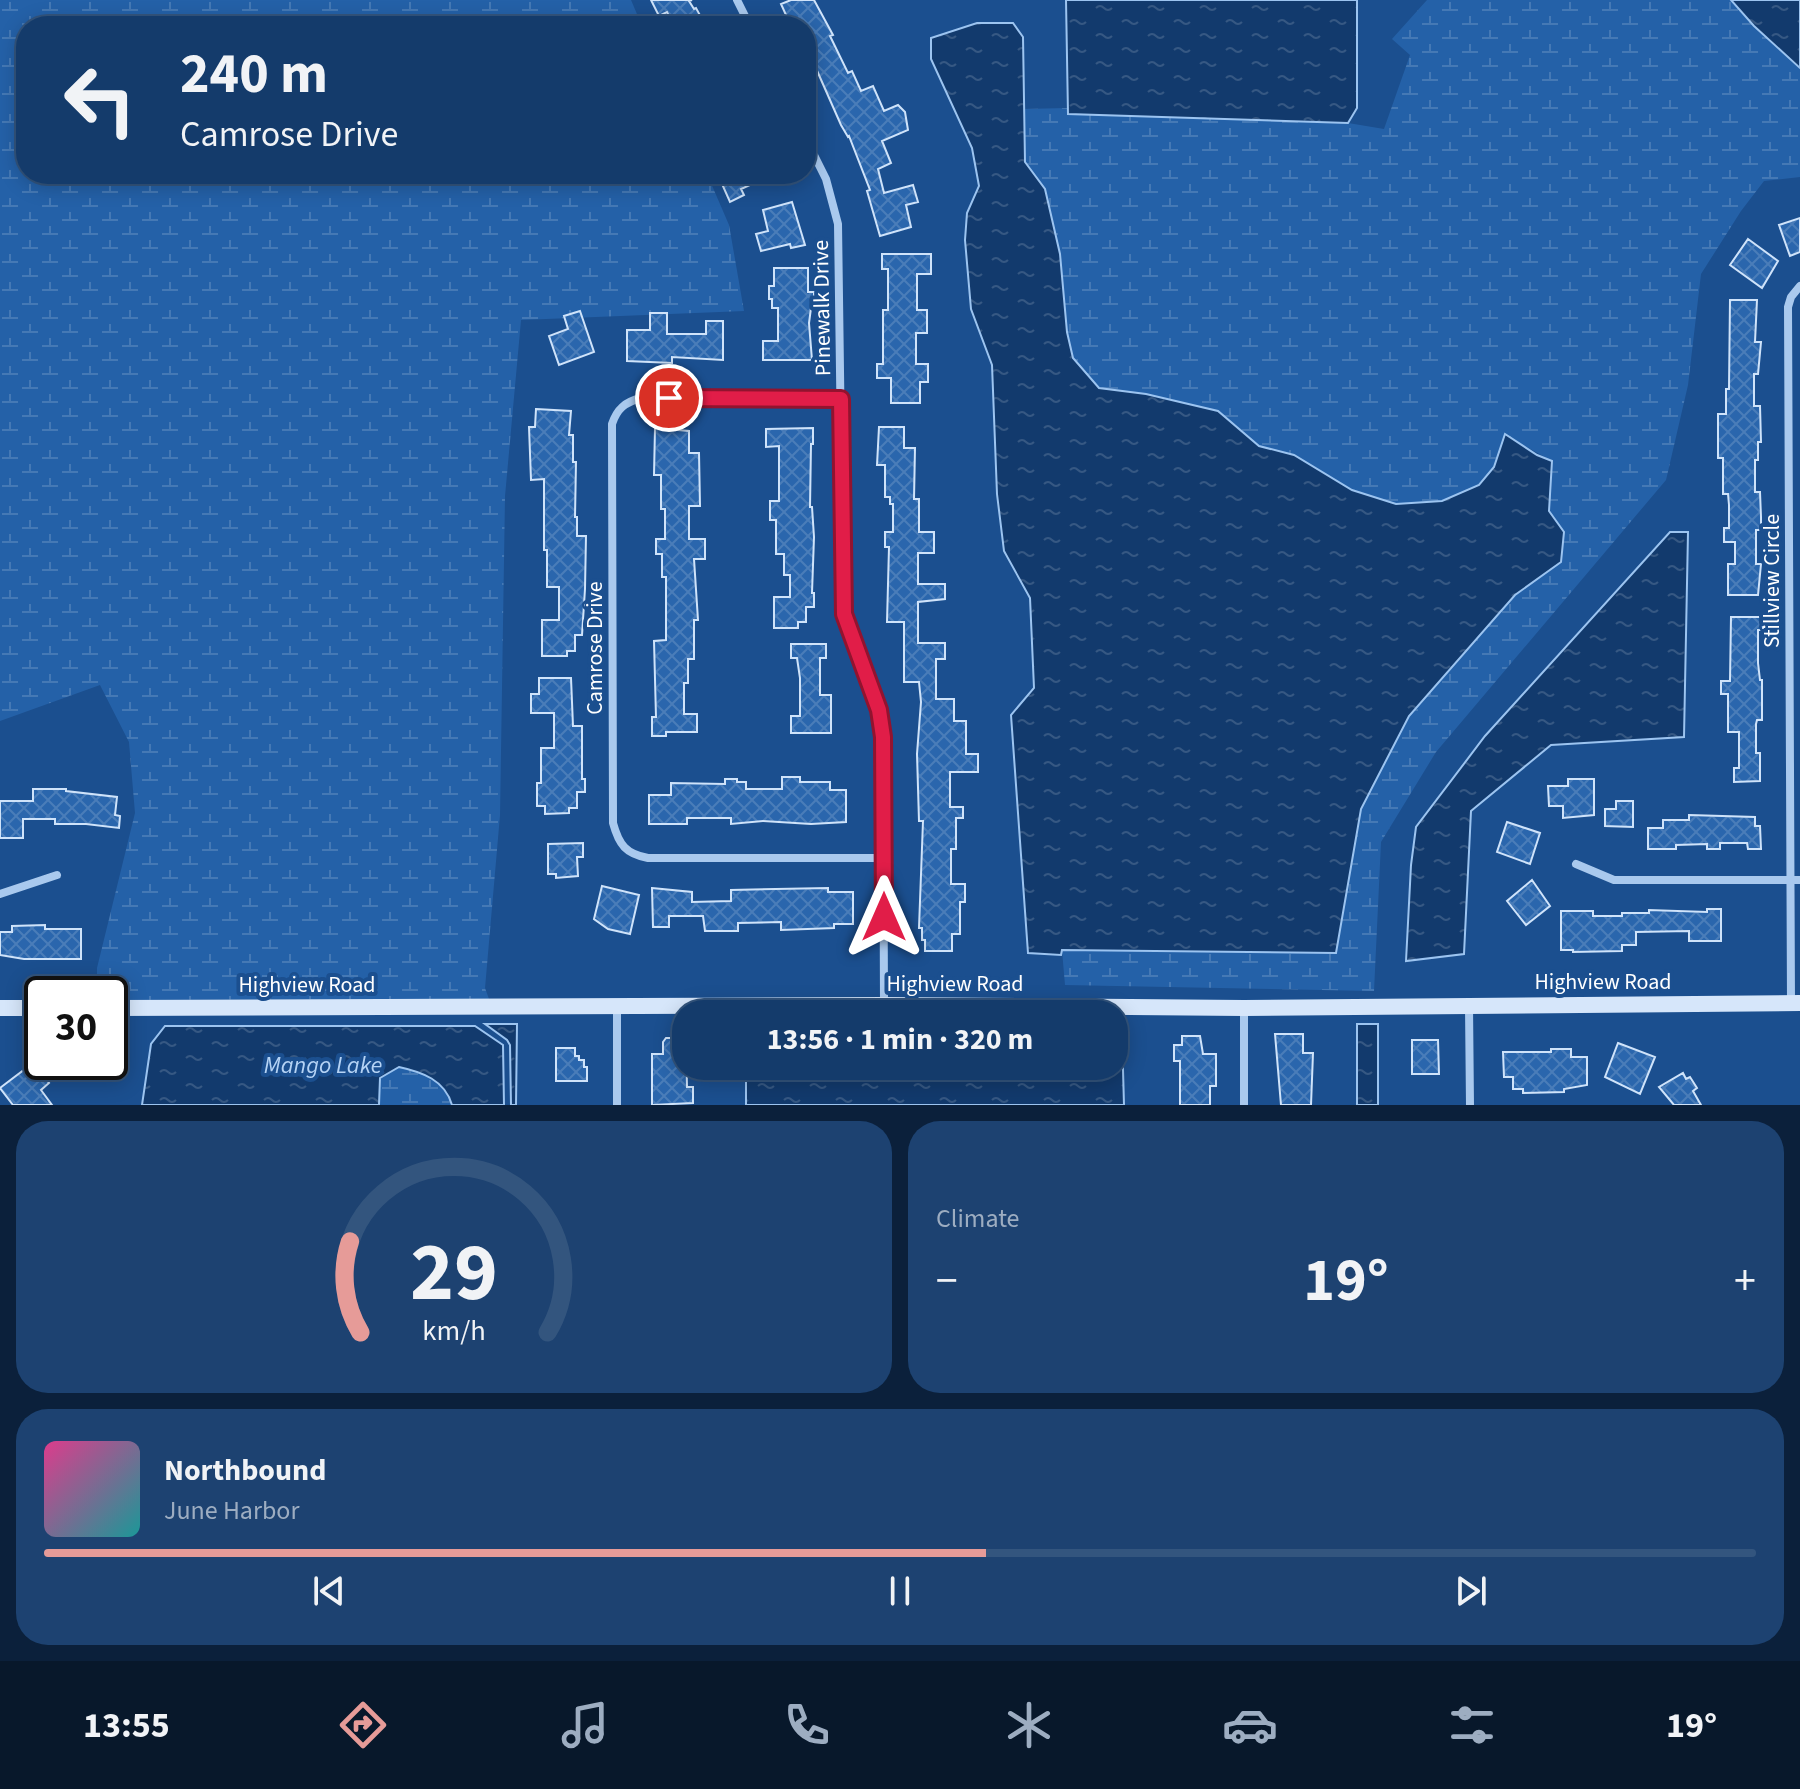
<!DOCTYPE html>
<html lang="en">
<head>
<meta charset="utf-8">
<style>
	:root { --surface:#143b6b; --page:#1d4271; --text:#f1f3f6; --muted:#9dadc1; --line:#33557e; --accent:#e69b98 }
	body { margin:0; font-family:"Source Sans 3",sans-serif; background:var(--page); color:var(--text); height:100vh; display:flex; flex-direction:column; font-size:30px; white-space:nowrap }
	* { box-sizing:border-box; margin:0 }
	p { font-size:26px; color:var(--muted) }
	.icon { flex:none; width:44px; height:44px; fill:none; stroke:currentColor; stroke-width:2; stroke-linecap:round; stroke-linejoin:round }
	.map { position:relative; height:1105px; overflow:hidden }
	.details { display:flex; flex-direction:column; gap:16px; padding:16px; background:#0b203b; flex:1 }
	.details>* { flex:none }
	.banner { position:absolute; left:16px; top:16px; width:800px; height:168px; border-radius:32px; box-shadow:0 4px 20px #0003,0 0 0 2px var(--line); background:#143b6b; color:var(--text); overflow:hidden }
	.speed { position:absolute; left:24px; top:976px; display:flex; gap:16px; font-size:40px; font-weight:700; text-align:center }
	.speed>* { display:grid; place-content:center; width:104px; height:104px; border-radius:50%; background:var(--surface); box-shadow:0 4px 20px #0003,0 0 0 2px var(--line); line-height:1 }
	.speed .limit { border:4px solid #111; border-radius:12px; background:#fff; color:#111 }
	.pin { position:absolute; display:grid; place-items:center; width:68px; height:68px; color:#fff; margin:-34px; border:4px solid #fff; border-radius:50%; box-shadow:0 2px 8px #0007 }
	.me { position:absolute; width:88px; margin:-44px; rotate:0deg; stroke-linejoin:round; filter:drop-shadow(0 0 6px #0008) }
	.turn { display:flex; align-items:center; gap:28px; height:168px; padding:0 32px; font-size:36px }
	.turn .icon { width:104px; height:104px; stroke-width:2.5 }
	.turn b { display:block; font-size:56px; line-height:68px }
	.big { font-size:60px; font-weight:700; line-height:1.1 }
	.details .tile { flex:1; display:flex; flex-direction:column; justify-content:center; gap:12px; min-width:0; padding:0 28px; border-radius:32px; background:var(--page) }
	.details .dial { align-items:center; gap:0 }
	.dial svg { height:208px; overflow:visible; fill:none; stroke:var(--line); stroke-width:7; stroke-linecap:round; text-anchor:middle }
	.dial text { fill:var(--text); stroke:none }
	.song { display:flex; align-items:center; gap:24px }
	.cover { width:96px; height:96px; border-radius:12px; background:linear-gradient(135deg,hsl(330 70% 55%),hsl(180 70% 35%)) }
	.played { height:8px; border-radius:4px; background:linear-gradient(90deg,var(--accent) 55%,var(--line) 55%) }
	.keys { display:flex; justify-content:space-around; direction:ltr }
	.heat { display:flex; justify-content:space-between; align-items:center; font-size:44px; direction:ltr }
	.details .tiles { flex:1; display:grid; gap:16px; grid-template-columns:1fr 1fr }
	.tile:last-child { grid-column:span 2 }
	.trip { position:absolute; left:672px; top:1000px; width:456px; height:80px; border-radius:32px; background:var(--surface); box-shadow:0 4px 20px #0003,0 0 0 2px var(--line); font-weight:700; line-height:80px; text-align:center }
	.dock { display:flex; height:128px; justify-content:space-around; align-items:center; background:#08182b; color:var(--muted) }
	.dock .icon { width:56px; height:56px }
	.dock .selected { color:var(--accent) }
	.dock b { font-size:36px; color:var(--text) }
	.map>svg:first-child { display:block }
</style>
</head>
<body>
<div class="map">
<svg width="1800" height="1105" viewBox="0 0 1800 1105">
	<defs>
		<pattern id="wetland-marsh" width="20" height="14" patternUnits="userSpaceOnUse" patternTransform="scale(2)"><rect width="20" height="14" fill="#2461a8"/><path d="M1 5h8M5 5V1M11 12h8M15 12V8" fill="none" stroke="#4579b5"/></pattern>
		<pattern id="water-ripples" width="26" height="14" patternUnits="userSpaceOnUse" patternTransform="scale(2)"><rect width="26" height="14" fill="#123a6d"/><path d="M2 4q2-2 4 0t4 0M15 11q2-2 4 0t4 0" fill="none" stroke="#365883"/></pattern>
		<pattern id="building-cross-hatch" width="8" height="8" patternUnits="userSpaceOnUse" patternTransform="scale(2)"><rect width="8" height="8" fill="#2a66ad"/><path d="M0 0l8 8M0 8l8-8" fill="none" stroke="#4a7db9"/></pattern>
	</defs>
	<rect width="100%" height="100%" fill="#1b4f8f"/>
	<path fill="url(#wetland-marsh)" d="M0 0H631L642 26H26V174H707L729 225 744 311 521 320 505 496 500 815 485 988 489 999 110 1000V994H97V968L135 813 129 742 100 685 0 721Z
		M1427 0H1731L1754 26 1800 68V177L1764 181 1741 211 1701 274 1688 385 1666 480 1436 752 1381 842 1374 991 1065 985 1062 950 1336 953 1361 809 1409 716 1515 595 1561 562 1564 532 1549 511 1552 461 1505 435 1494 467 1480 485 1442 501 1396 504 1352 490 1294 455 1259 446 1218 411 1146 394 1100 388 1073 359 1067 332 1060 254 1045 189 1025 162 1024 109 1068 108V114L1348 123 1384 129 1410 55 1392 39Z
		M399 1067C422 1072 445 1080 452 1105H379L380 1078Z"/>
	<path fill="url(#water-ripples)" stroke="#9cc4f0" stroke-width="2" d="M1066 0H1357V108L1348 123 1068 114Z
		M1731 0H1800V68L1754 26Z
		M977 23H1013L1023 37 1025 162 1045 189 1060 254 1067 332 1073 358 1099 388 1146 394 1218 411 1259 446 1294 455 1352 490 1396 504 1442 501 1479 485 1494 467 1505 434 1537 455 1552 461 1549 511 1564 532 1561 562 1515 595 1409 716 1361 809 1336 953 1062 950 1061 955 1028 953 1011 715 1034 688 1030 598 1004 551 997 494 992 365 971 309 965 240 967 213 979 186 972 148 931 59V38Z
		M1670 532H1688L1684 737 1551 745 1471 811 1464 954 1406 961 1411 865 1416 827 1485 736Z
		M485 1024H517L516 1105H511L510 1045 507 1040Z
		M1357 1024H1378V1105H1357Z
		M165 1026H475L503 1045 504 1105H452C445 1080 422 1072 399 1067L380 1078 379 1105H142L151 1044Z
		M1114 1034H1122L1124 1105H746V1066H1114Z"/>
	<path fill="url(#building-cross-hatch)" stroke="#cfe3fa" stroke-width="2" d="M651 0H692L689 1 694 9 696 8 702 19 688 26H674L667 12 659 16Z
		M791 0H814L833 35 830 36 848 73 852 71 861 91 873 86 884 111 898 105 905 112 908 130 882 141 891 163 878 169 884 193 913 185 918 202 906 205 911 227 880 236 867 191 870 190 849 136 848 137 841 125 811 57 806 44V26H791L781 4Z
		M734 174H774L741 189 744 195 730 202 722 184 736 177Z
		M792 202 805 245 791 248 790 244 761 251 756 234 768 231 763 210Z
		M1800 218V252L1790 256 1779 225Z
		M1748 239 1778 261 1762 288 1730 265Z
		M882 254H931V274H917V310H927V333H916V364H928V382H920V403H891V378H877V364H883V310H888V269H882Z
		M774 268H808V292H814V308H811L809 323 812 360H763V341H778V308H772V299H769V286H774Z
		M1730 300H1757L1755 342H1761L1758 374H1754V406H1760L1761 442H1758V460H1755V492H1760L1761 517V530H1756V564H1761L1758 595H1728V564H1735V542H1724V528H1729V505L1728 494H1723V458H1718V414H1726V389H1729Z
		M580 311 594 352 559 365 549 336 568 329 564 316Z
		M650 313H667V334H706V321H723V360L672 357V363L627 361V330H650Z
		M536 409 571 411 569 435H573V462H576L575 517H577V536H586L585 589 582 635H575V651H567V656H542V620H559V587H547V550H544V479L531 480 529 427H535Z
		M879 427H904V448H915L914 499H919V532H934V553H918V584H945V599L918 602V643H945V659H936V699H954V721H966V754H978V772H950V807H963V818H956V849H951V884H965V902H960V934H952V951H925V940H922V928H919L923 821H919L917 754 921 702 919 682H904V622H887L889 547H885V532H893V504H890V497H885V465H877Z
		M655 428 689 431V453H699L700 506H689V539H705V559H694L698 620H694V659H688V683H684V714H697V732H666V736H652V717H656L654 641 666 640V577H662V554H656V539H665V509H661V475H654Z
		M813 428V444H811L810 507H812L814 537 812 593H814V607H806V622H798V628H774V597H790V575H784V554H776V520H770V501H779V446L766 447V429Z
		M1731 617H1763V630H1758V663L1760 680H1762V720H1757L1756 724V753H1760V781L1734 782V768H1739V732H1728V694H1721V681H1730Z
		M791 644H826V658H820V695H831V733H791V716H800V678L797 658H791Z
		M539 678H571L573 726H582V779H585V792H577V808H569V813L545 814V806H537V783H541V748H554V713H531V694H539Z
		M782 777H800V782H830V790H846V822L811 824 763 821 731 824V818H687V824H649V795H671V783L725 784V779H737V782H746V789H782Z
		M1568 779H1594V815L1563 818V806H1549L1548 786H1568Z
		M33 789H66V791L117 797 115 815 120 816 119 828 86 824H55V819H23V838H0V801H33Z
		M1616 801H1633V827L1605 826V809H1616Z
		M1689 815 1755 817V826H1760L1761 849H1748L1747 843H1720V849H1707V844L1676 845V849H1648V828H1663V820H1689Z
		M1507 822 1540 833 1530 864 1497 852Z
		M583 843V857H577L578 876 556 878V874H548V844Z
		M1532 880 1550 906 1526 925 1507 901Z
		M602 886 639 895 630 934 608 929 594 919Z
		M652 888 692 892V902L731 901V890L828 888V892H853V924H834V928L781 930V922L738 923V931H705L703 916H669V927H653Z
		M1707 909H1721V941H1689V931L1636 932V945H1622V951L1573 952V950H1561V911H1593V916H1622V913H1649V910L1707 912Z
		M45 925V929H81V959H24L0 955V932H12V926Z
		M1275 1034H1303V1053H1313L1311 1105H1281Z
		M1182 1036H1200L1203 1054H1216V1086H1210V1105H1180V1061H1174V1045H1182Z
		M666 1038H686L687 1087H693V1103L652 1105V1054H663V1042Z
		M1412 1040H1438L1439 1074H1412Z
		M1618 1043 1655 1057 1640 1094 1605 1077Z
		M556 1048H575V1056H579V1060H584V1067H587V1081H556Z
		M1551 1049H1571V1057H1587V1085L1564 1089V1092L1523 1093V1089H1513V1077H1504L1503 1052H1551Z
		M33 1063 49 1083 41 1090 52 1105H13L0 1088Z
		M1683 1073 1686 1079 1690 1077 1697 1088 1693 1091 1701 1105H1674L1659 1087Z"/>
	<g fill="none" stroke-linecap="round" stroke-linejoin="round">
		<path stroke="#a9c9ee" stroke-width="8" d="M737 0 750 26
			M806 139 826 179 838 224 843 591C846 642 875 686 883 737L884 1005
			M841 399 641 398C625 402 617 409 612 424L613 823C619 845 626 854 648 858H884
			M1576 864 1614 880H1800
			M0 894 57 875
			M1791 1003 1788 307 1791 297 1800 286
			M1469 1006 1470 1105
			M1244 1008V1105
			M617 1105V1007"/>
		<path stroke="#d6e6fa" stroke-width="16" d="M0 1008H42
			M110 1008 884 1005 1244 1008 1800 1003"/>
	</g>
	<g fill="none" stroke-linecap="round" stroke-linejoin="round">
		<defs>
			<path id="route" d="M669 398 841 399 844 614 879 710 883 737 884 917"/>
		</defs>
		<use href="#route" stroke="#92132f" stroke-width="20"/>
		<use href="#route" stroke="#e11d48" stroke-width="14"/>
	</g>
	<g text-anchor="middle" dominant-baseline="central" stroke-width="8" stroke-linejoin="round" paint-order="stroke">
		<g font-size="22" fill="#fff" stroke="#1b4f8f">
			<text transform="translate(822 308) rotate(-91)">Pinewalk Drive</text>
			<text transform="translate(1772 581) rotate(-90)">Stillview Circle</text>
			<text transform="translate(595 648) rotate(-90)">Camrose Drive</text>
			<text x="1603" y="982">Highview Road</text>
			<text x="955" y="984">Highview Road</text>
			<text x="307" y="985">Highview Road</text>
		</g>
		<g font-size="24" font-style="italic" fill="#b5d3f5" stroke="#1b4f8f">
			<text x="323" y="1065">Mango Lake</text>
		</g>
	</g>
</svg>
<div class="speed"><div class="limit">30</div></div>
<div class="pin" style="left:669px;top:398px;background:#d93025"><svg class="icon" aria-label="arrive" viewBox="0 0 24 24"><path d="M6 21V4h12l-3 4 3 4H6"/></svg></div>
<svg class="me" style="left:884px;top:917px" viewBox="-20 -20 40 40"><path d="M0-17L14 15 0 8-14 15z" fill="#e11d48" stroke="#fff" stroke-width="4"/></svg>
<div class="trip">13:56 · 1 min · 320 m</div>
<div class="banner">
<div class="turn"><svg class="icon" aria-label="left" viewBox="0 0 24 24"><path d="M17 20v-9H6M10 6l-5 5 5 5"/></svg><div><b>240 m</b>Camrose Drive</div></div>
</div>
</div>
<section class="details">
<div class="tiles">
<div class="tile dial"><svg viewBox="0 0 100 80">
<path d="M14 69A42 42 0 1 1 86 69"/>
<path d="M14 69A42 42 0 0 1 10 34" stroke="#e69b98"/>
<text x="50" y="56" font-size="32" font-weight="700">29</text>
<text x="50" y="72" font-size="11">km/h</text>
</svg></div>
<div class="tile"><p>Climate</p>
<div class="heat"><a>−</a><b class="big">19°</b><a>+</a></div>
</div>
<div class="tile">
<div class="song"><i class="cover"></i><div><b>Northbound</b><p>June Harbor</p></div></div>
<div class="played"></div>
<div class="keys"><svg class="icon" aria-label="previous" viewBox="0 0 24 24"><path d="M18 5L8 12l10 7zM5 5v14"/></svg><svg class="icon" aria-label="pause" viewBox="0 0 24 24"><path d="M8 5v14M16 5v14"/></svg><svg class="icon" aria-label="next" viewBox="0 0 24 24"><path d="M6 5l10 7-10 7zM19 5v14"/></svg></div>
</div>
</div>
</section>
<nav class="dock">
<b>13:55</b>
<svg class="icon selected" aria-label="directions" viewBox="0 0 24 24"><path d="M12 3l9 9-9 9-9-9zM9 14v-3h6M13 9l2 2-2 2"/></svg>
<svg class="icon" aria-label="music" viewBox="0 0 24 24"><path d="M9 18V5l10-2v13"/><circle cx="6" cy="18" r="3"/><circle cx="16" cy="16" r="3"/></svg>
<svg class="icon" aria-label="phone" viewBox="0 0 24 24"><path d="M5 4h4l2 5-3 2q2 4 5 5l2-3 5 2v4C11 20 4 13 5 4z"/></svg>
<svg class="icon" aria-label="climate" viewBox="0 0 24 24"><path d="M12 3v18M4 7l16 10M4 17L20 7"/></svg>
<svg class="icon" aria-label="car" viewBox="0 0 24 24"><path d="M5 17H2v-5l4-1 3-4h7l3 4 3 1v5h-3M9 17h6M6 11h13"/><circle cx="7" cy="17" r="2"/><circle cx="17" cy="17" r="2"/></svg>
<svg class="icon" aria-label="filters" viewBox="0 0 24 24"><path d="M4 7h16M4 17h16"/><circle cx="9" cy="7" r="2"/><circle cx="15" cy="17" r="2"/></svg>
<b>19°</b>
</nav>
</body>
</html>
